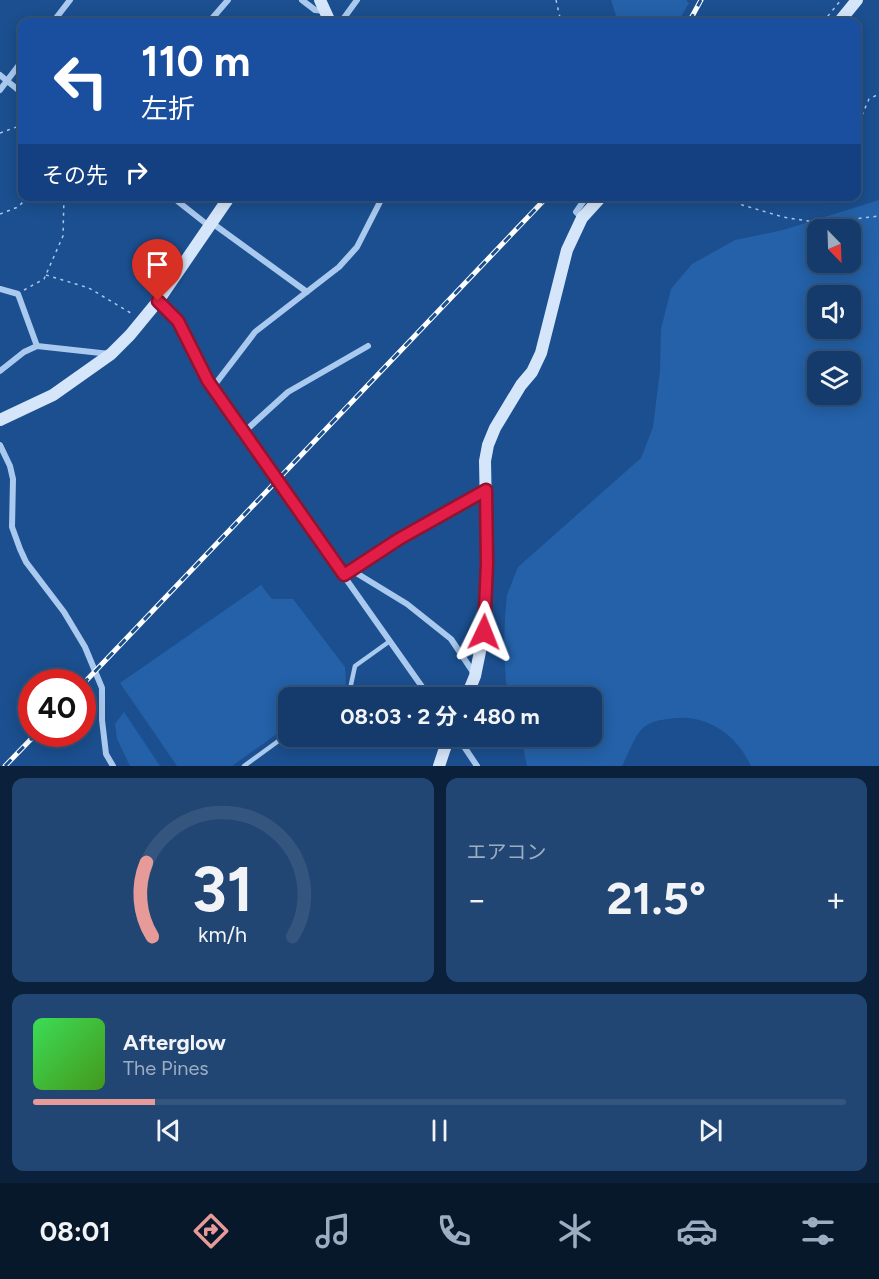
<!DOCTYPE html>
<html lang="ja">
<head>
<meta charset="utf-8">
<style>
	:root { --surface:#143b6b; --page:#214673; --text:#f1f3f6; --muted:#9dadc1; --line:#33557e; --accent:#e69b98 }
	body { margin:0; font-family:Figtree,"Noto Sans JP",sans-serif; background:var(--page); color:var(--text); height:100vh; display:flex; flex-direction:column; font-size:22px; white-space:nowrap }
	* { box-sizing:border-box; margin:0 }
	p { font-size:20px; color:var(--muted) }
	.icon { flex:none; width:33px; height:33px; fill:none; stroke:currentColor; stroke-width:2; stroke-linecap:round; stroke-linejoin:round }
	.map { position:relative; height:766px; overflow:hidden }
	.drawer { display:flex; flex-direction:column; gap:12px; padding:12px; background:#0b203b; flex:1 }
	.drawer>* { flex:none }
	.banner { position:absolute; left:18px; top:18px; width:843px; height:183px; border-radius:12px; box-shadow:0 3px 15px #0003,0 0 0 2px var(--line); background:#1a4fa0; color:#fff; overflow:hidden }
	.needle { width:39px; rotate:157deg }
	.controls { position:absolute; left:807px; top:219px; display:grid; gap:12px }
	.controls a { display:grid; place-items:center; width:54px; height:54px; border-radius:12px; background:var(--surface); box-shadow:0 3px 15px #0003,0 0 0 2px var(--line); font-size:30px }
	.speed { position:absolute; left:18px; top:669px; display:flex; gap:12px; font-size:30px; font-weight:700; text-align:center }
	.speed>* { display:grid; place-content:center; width:78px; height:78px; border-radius:50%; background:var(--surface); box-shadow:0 3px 15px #0003,0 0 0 2px var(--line); line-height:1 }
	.speed .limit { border:9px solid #d22; background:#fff; color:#111 }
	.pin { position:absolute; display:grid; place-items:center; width:51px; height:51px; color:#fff; margin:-62px -26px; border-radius:50% 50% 50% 0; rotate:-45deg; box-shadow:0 0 6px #0007 }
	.pin .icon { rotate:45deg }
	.me { position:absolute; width:66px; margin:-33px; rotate:2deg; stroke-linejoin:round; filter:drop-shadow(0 0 4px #0008) }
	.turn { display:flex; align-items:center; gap:21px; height:126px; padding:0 24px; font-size:27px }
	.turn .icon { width:78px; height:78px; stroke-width:2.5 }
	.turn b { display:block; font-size:42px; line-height:51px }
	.then { display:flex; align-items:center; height:57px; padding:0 24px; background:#0003; gap:12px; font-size:22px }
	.big { font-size:45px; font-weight:700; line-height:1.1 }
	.drawer .tile { flex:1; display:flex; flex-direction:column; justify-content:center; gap:9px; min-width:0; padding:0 21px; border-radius:12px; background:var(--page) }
	.drawer .dial { align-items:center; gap:0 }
	.dial svg { height:156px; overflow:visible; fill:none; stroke:var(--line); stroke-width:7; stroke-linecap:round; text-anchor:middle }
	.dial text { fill:var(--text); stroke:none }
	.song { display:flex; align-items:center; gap:18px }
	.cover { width:72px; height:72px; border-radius:9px; background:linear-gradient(135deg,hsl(130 70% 55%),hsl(100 70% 35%)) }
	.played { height:6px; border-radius:3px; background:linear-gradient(90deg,var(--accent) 15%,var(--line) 15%) }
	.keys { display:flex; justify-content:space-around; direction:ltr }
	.heat { display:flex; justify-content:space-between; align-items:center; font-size:33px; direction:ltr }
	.drawer .tiles { flex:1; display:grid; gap:12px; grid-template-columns:1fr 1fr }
	.tile:last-child { grid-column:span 2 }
	.trip { position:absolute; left:278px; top:687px; width:324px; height:60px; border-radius:12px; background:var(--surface); box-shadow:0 3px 15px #0003,0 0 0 2px var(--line); font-weight:700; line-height:60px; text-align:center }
	.menu { display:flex; height:96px; justify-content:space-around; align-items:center; background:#08182b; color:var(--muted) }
	.menu .icon { width:42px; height:42px }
	.menu .on { color:var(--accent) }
	.menu b { font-size:27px; color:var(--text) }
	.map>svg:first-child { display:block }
</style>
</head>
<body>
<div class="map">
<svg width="879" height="766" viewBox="0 0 879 766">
	<rect width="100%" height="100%" fill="#1b4f8f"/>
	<path fill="#2461a8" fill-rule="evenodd" d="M611 0H686L689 3 678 22H618Z
		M879 200V766H751C736 733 704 712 668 719 659 720 649 722 642 729 635 735 627 757 622 766H527L521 737 591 736V698L510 697 506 682 504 650 505 617 507 595 518 567 641 458 653 427 660 370 661 329 671 289 692 264 735 240 783 230ZM818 230H850V262H818ZM818 296H850V328H818ZM818 362H850V394H818Z
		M261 585 272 599H293L345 667 346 684 327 697 288 698V726L232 766H177L120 683Z
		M124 712 160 766H161H130L117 739 115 724Z"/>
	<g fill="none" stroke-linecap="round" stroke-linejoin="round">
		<path stroke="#a9c9ee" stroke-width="1.5" stroke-dasharray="3 4.5" stroke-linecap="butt" d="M556 0 561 22
			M823 22 841 0
			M856 129 869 99 879 94
			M0 133 22 125
			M729 196 739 204 783 217 820 223 879 216
			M0 214 18 207 29 196
			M46 275 89 288 134 315
			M24 290 44 279 63 236 64 196"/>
		<path stroke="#a9c9ee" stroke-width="4.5" d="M338 698 350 689 355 666 390 641
			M244 766 288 734"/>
		<path stroke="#a9c9ee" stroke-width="6" d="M302 0 315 10 326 11
			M53 22 70 0
			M209 22 228 0
			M341 22 357 0
			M0 75 22 93
			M0 90 22 61
			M171 196 209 226
			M97 199 100 196
			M582 218 576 212 587 196
			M212 223 307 292
			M0 289 18 294 37 346
			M158 301 178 321 209 381 267 466
			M0 371 24 352 37 346 110 354
			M213 387 255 332 339 267 357 247 383 196
			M244 432 288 392 368 346
			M0 445 10 466 13 479 12 527 20 549 26 562 64 612 85 647 102 688V720L106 754 113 766
			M286 494 430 698
			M353 571 407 604 451 639 475 675
			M344 575 399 539 485 491
			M457 736 477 766"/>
		<path stroke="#d6e6fa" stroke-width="12" d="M320 0 330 22
			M839 22 857 0
			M0 420 53 395 111 354 130 335 158 301 230 196
			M466 698 475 676 484 632 487 563 485 461 488 445 495 428 521 385 532 372 541 353 567 250 582 218 602 196
			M439 766 449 736"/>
		<defs>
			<path id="rail" d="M689 22 701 0
				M82 685 548 196
				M5 766 36 734"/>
		</defs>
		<use href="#rail" stroke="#fff" stroke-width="5"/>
		<use href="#rail" stroke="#1b4f8f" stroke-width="3" stroke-dasharray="9" stroke-linecap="butt"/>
		<path stroke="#a9c9ee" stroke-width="6" d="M267 466 286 494"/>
	</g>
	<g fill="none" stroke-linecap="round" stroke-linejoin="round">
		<defs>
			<path id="route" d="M158 301 178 321 208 381 344 575 399 539 486 490 487 563 484 632"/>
		</defs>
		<use href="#route" stroke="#92132f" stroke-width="15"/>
		<use href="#route" stroke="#e11d48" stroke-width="10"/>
	</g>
</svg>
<div class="controls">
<a><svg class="needle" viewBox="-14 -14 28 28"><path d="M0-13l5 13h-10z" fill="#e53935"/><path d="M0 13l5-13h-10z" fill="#9dadc1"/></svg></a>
<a><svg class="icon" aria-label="sound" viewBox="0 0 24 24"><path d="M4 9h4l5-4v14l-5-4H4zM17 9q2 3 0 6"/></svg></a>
<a><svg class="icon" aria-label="layers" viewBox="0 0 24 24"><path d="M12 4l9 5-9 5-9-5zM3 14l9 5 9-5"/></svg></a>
</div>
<div class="speed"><div class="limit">40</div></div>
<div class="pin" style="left:158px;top:301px;background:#d93025"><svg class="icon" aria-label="arrive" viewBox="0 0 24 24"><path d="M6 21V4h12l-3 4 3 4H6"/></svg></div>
<svg class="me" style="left:484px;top:632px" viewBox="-20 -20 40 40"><path d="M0-17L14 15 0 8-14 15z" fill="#e11d48" stroke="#fff" stroke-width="4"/></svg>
<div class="trip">08:03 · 2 分 · 480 m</div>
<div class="banner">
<div class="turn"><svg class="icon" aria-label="left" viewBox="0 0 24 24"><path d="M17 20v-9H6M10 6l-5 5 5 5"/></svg><div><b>110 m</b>左折</div></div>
<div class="then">その先<svg class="icon" aria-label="right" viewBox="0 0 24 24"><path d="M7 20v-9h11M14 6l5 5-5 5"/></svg></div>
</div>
</div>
<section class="drawer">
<div class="tiles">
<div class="tile dial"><svg viewBox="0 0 100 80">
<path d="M14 69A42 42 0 1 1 86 69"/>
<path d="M14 69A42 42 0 0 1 11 31" stroke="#e69b98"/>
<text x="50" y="56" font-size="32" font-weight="700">31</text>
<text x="50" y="72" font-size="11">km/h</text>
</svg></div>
<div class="tile"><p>エアコン</p>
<div class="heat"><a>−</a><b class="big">21.5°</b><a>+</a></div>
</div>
<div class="tile">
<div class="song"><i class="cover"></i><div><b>Afterglow</b><p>The Pines</p></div></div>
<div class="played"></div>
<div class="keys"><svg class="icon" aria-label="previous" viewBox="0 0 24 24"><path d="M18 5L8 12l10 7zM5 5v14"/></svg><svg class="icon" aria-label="pause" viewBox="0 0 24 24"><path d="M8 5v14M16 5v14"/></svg><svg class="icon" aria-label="next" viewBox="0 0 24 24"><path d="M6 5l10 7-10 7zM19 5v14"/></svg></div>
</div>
</div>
</section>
<nav class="menu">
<b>08:01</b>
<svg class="icon on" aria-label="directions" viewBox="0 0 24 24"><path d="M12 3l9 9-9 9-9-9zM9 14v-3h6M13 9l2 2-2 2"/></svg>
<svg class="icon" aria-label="music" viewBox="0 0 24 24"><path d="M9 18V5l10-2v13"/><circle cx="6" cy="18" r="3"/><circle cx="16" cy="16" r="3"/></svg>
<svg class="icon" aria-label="phone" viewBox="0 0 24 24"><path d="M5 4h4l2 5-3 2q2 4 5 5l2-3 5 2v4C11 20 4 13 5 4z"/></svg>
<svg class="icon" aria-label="climate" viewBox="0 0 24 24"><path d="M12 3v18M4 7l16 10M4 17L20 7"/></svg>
<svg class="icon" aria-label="car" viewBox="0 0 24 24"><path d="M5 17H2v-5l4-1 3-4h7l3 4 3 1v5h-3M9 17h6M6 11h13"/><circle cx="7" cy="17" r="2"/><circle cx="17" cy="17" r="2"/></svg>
<svg class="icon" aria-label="filters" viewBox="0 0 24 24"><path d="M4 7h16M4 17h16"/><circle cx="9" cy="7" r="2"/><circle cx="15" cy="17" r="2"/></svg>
</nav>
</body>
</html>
